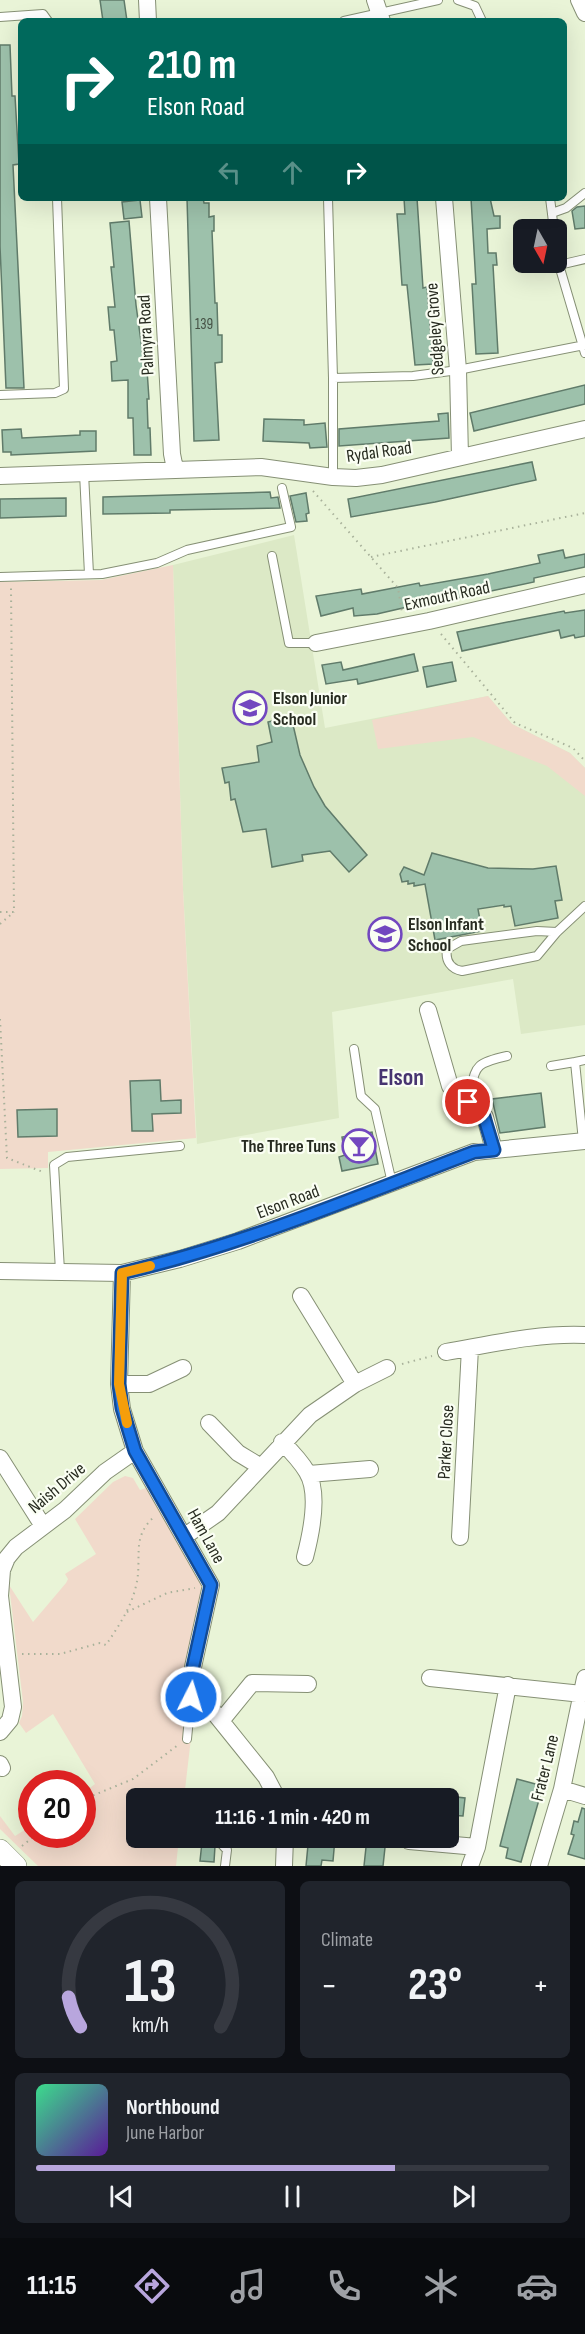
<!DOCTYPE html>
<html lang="en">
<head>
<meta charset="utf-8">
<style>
	:root { --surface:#171b24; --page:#20242c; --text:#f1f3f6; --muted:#9ea1a6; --line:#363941; --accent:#b8a6dd }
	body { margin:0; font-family:"Sofia Sans Condensed",sans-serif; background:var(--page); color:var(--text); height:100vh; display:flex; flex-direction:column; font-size:22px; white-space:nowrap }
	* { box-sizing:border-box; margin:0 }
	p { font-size:20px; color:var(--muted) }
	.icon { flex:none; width:33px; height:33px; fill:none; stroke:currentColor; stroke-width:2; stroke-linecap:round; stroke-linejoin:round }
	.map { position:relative; height:1866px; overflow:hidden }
	.sheet { display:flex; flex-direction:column; gap:15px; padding:15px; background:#0d0f14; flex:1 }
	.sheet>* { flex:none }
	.banner { position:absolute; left:18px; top:18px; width:549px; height:183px; border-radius:9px; box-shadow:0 6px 24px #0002; background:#00695c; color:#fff; overflow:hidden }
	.needle { width:39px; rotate:171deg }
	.controls { position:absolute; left:513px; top:219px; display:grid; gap:12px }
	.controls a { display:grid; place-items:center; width:54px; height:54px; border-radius:9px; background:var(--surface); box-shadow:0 6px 24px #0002; font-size:30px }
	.speed { position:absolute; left:18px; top:1770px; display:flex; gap:12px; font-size:30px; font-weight:700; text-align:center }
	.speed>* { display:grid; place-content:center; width:78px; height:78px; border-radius:50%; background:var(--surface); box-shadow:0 6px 24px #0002; line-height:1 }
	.speed .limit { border:9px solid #d22; background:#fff; color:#111 }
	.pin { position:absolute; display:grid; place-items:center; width:51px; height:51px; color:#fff; margin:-26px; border:3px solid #fff; border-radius:50%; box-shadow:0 2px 6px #0007 }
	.me { position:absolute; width:66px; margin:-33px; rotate:5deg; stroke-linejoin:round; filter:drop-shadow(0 0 4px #0008) }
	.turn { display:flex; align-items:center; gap:21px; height:126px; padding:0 30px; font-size:27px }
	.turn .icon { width:78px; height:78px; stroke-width:2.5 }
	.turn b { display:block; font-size:42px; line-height:51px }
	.lanes { display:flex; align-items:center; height:57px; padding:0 30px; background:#0003; justify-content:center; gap:30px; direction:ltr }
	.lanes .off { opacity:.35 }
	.big { font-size:45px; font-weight:700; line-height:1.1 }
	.sheet .card { flex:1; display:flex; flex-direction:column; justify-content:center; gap:9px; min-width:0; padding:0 21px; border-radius:9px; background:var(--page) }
	.sheet .dial { align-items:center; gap:0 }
	.dial svg { height:156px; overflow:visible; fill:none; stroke:var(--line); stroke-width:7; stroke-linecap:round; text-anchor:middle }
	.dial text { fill:var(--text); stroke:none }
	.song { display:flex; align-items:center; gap:18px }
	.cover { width:72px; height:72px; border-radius:9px; background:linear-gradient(135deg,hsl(150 70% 55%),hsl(270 70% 35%)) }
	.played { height:6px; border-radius:3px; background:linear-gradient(90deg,var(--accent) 70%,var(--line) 70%) }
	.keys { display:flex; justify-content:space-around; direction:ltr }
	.heat { display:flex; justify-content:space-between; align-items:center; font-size:33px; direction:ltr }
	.sheet .tiles { flex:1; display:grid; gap:15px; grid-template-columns:1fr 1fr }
	.card:last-child { grid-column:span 2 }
	.trip { position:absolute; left:126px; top:1788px; width:333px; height:60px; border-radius:9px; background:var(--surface); box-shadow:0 6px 24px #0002; font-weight:700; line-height:60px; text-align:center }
	.dock { display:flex; height:96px; justify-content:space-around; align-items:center; background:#090b0e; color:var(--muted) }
	.dock .icon { width:42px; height:42px }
	.dock .selected { color:var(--accent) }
	.dock b { font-size:27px; color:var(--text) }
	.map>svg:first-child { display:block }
</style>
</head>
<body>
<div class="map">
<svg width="585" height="1866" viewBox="0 0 585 1866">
	<rect width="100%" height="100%" fill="#e9f4d7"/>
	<path fill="#dce9c6" d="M294 535 325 728 488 696 512 724 570 753 585 768V1025L521 1034 513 979 332 1012 339 1118 197 1144 183 889 173 565Z"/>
	<path fill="#f1dacb" d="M173 565 183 889 196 1138 48 1152V1168L0 1169V582L101 580Z
		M488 696 512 724 570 753 585 768V796L547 766 473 737 378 749 372 720Z
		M125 1476 133 1478 140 1490 149 1487 201 1585 191 1697 195 1704 184 1798H136V1838H179L176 1866H38L0 1829V1816L15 1836 31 1826 32 1834H82L83 1793 95 1784 53 1714 26 1733 19 1723 22 1716 23 1702 9 1585 33 1622 66 1583 68 1579 65 1574 96 1554 75 1519 113 1482Z"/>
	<path fill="#9dc1ab" stroke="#607b6a" stroke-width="1.5" d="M100 0H124L127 21H103Z
		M0 45H10L12 96H15L19 164 13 165 24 388H6L0 246Z
		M187 198H203L204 203H209V217L214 216V231H212L215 303H217L218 335H222V362L215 363 219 440 194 441Z
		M404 198H417L423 288 427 287 433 364 415 365 407 285H402L397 214H405Z
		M471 198H490L494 216H500V228L487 229 488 253H496L497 265H493L498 353 476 354 472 284H476Z
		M140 200 142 217 124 219 122 202Z
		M585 206V228L575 229 572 211 577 207Z
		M129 221 136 305 143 356 146 355 149 399H147L148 428H150L151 455H134L133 418H128V380L112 381 111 362 117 361 114 330H110L108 307H115L111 267H114L110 223Z
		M585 385V404L474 431 470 413Z
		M448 413 449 438 339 446V429L439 421 438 414Z
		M264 419 304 420V425L325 423 327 447 310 448 309 443 263 441Z
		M21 429 22 438 80 435V431H96V451L11 455V452H3L2 430Z
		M532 462 536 480 435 502 351 517 348 499Z
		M270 492 271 498 278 497 280 508 170 510V513L103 514V497Z
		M306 493 309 513 306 514 307 521 296 522 290 496Z
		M66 498V516L0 518V499Z
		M563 550 565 558 585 554V567L534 578V582L429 604V602L377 614 354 616 353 608 321 616 316 596 361 589 362 594 419 583 420 586 488 574 540 563 538 555Z
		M585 610V636L575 638 574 635 561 638 559 630 462 651 457 632 564 611 565 613Z
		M414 654 418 671 358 684 357 679 326 684 322 665 341 662 343 670Z
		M452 662 456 681 427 687 423 667Z
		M291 716 300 755 314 787 325 806 367 855 349 872 330 851 302 855 303 861 272 867 266 829 243 832 235 799 231 800 229 782 225 783 222 768 259 762 257 746 272 742 268 722Z
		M432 853 488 868 533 869 556 866 562 900 555 901 558 918 515 926 511 906 504 907V905L478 909 482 931 435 940 425 884 414 886V883L408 884V881L402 882 400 874 404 867 424 875Z
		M160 1080 161 1101 181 1100V1113L152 1114 153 1131H132L130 1081Z
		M541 1093 545 1127 500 1133 492 1099Z
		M57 1109V1136L18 1137 17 1110Z
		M372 1132 378 1164 342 1171 339 1157 345 1155 342 1137Z
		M517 1779 543 1786 521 1862 506 1858 508 1848 500 1846Z
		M448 1796 465 1798 463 1816 448 1815Z
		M582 1808 585 1809V1859L568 1854 574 1835 571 1834 574 1821 578 1822Z
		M313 1838H335L333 1861 322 1860 321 1866H306L308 1845H312Z
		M367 1838H386L383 1866H364Z
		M202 1842H211L215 1846 214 1862 200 1861Z"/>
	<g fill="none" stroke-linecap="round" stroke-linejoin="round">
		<defs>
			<path id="service" d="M458 0 475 6 482 21
				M0 17 43 14 48 21
				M344 21 438 0
				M328 198 333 378V477
				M550 198 554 230
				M552 213 566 208 585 193
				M556 245 559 265 585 353
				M559 265 585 259
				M333 378 413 376 458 370 585 345
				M0 395 55 393 64 389 57 198
				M84 473 89 574
				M272 556 289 643H316
				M0 577 102 574 157 563 187 550 291 527 282 488
				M557 932 537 931 461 941 447 949C445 961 451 969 462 971L537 956 557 932 585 906
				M354 1049 361 1096 375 1109 392 1183
				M575 1062 585 1060
				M551 1066 575 1062 583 1141
				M468 1101C477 1068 470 1064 507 1056
				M60 1271 54 1165 67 1157 180 1146
				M187 1739 192 1686
				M216 1838 227 1850 225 1866"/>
			<path id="minor" d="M147 0 148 21
				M375 0 382 21
				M579 0 585 13
				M158 198 172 454 175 469
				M444 198 458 370 460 457
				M0 476 261 467 333 477 356 478 382 475 585 429
				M316 643 429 621 585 585
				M428 1010 450 1086 485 1117 494 1150
				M0 1271 122 1273 180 1259 238 1241 474 1152 585 1141
				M122 1273 119 1384 122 1409 135 1451 211 1585 193 1667 192 1685 266 1777 277 1798
				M301 1296 355 1384
				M446 1352C492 1344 538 1333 585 1335
				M119 1384H149L183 1368
				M209 1423 238 1453 261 1467
				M282 1442C291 1451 300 1460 307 1472 320 1493 311 1534 305 1557
				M0 1458 43 1526
				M309 1474 370 1469
				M185 1536 218 1513 310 1415 355 1384 387 1368
				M460 1537 470 1348
				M430 1678 582 1694
				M221 1721 252 1683 308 1684
				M0 1732 10 1720 13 1707 0 1596 2 1570 7 1558 16 1547 65 1510 105 1472 135 1451
				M0 1764 2 1768
				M562 1789 585 1796
				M409 1841 477 1847
				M284 1866 285 1838
				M470 1866 477 1847 508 1685
				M539 1866 562 1789 585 1678"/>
			<path id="tertiary" d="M0 1850 16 1866"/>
		</defs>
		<use href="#service" stroke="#869075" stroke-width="10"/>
		<use href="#minor" stroke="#869075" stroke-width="18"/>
		<use href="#tertiary" stroke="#869075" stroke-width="22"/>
		<path stroke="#a8b19a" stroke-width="2" stroke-dasharray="1.5 4.5" stroke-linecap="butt" d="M313 491 398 588 402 612
			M371 557 585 513
			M441 634 515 723 573 748 585 761
			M0 912H14L11 588
			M0 924 14 912
			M0 1019 7 1158 43 1172
			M402 1364 432 1356
			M127 1612 167 1593 195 1588
			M22 1654H60L100 1643 106 1645C118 1627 131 1608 136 1586 143 1557 130 1538 155 1516
			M82 1800 133 1779 178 1745
			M22 1846 37 1834"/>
		<use href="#service" stroke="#fff" stroke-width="8"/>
		<use href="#minor" stroke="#fff" stroke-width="16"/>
		<use href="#tertiary" stroke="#fff" stroke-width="21"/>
	</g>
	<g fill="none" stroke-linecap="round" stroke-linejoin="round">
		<defs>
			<path id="route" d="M191 1697 193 1667 211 1585 135 1451 122 1408 119 1384 122 1273C243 1245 358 1196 474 1152L494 1150 484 1117 468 1102"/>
		</defs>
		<use href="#route" stroke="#114b97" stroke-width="15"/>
		<use href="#route" stroke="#1a73e8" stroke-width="10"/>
		<path stroke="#f59e0b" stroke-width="10" d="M127 1423 119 1384 122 1273 150 1266"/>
	</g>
	<defs>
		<symbol id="school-ring" viewBox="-11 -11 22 22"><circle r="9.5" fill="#fafef3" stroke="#7247bf" stroke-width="1.5"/><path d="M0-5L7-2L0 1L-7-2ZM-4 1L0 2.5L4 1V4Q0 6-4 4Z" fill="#7247bf"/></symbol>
		<symbol id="bar-ring" viewBox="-11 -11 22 22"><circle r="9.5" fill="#fafef3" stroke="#7247bf" stroke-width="1.5"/><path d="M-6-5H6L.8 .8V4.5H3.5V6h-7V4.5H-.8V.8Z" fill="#7247bf"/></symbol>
	</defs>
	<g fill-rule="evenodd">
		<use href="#school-ring" x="231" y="689" width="38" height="38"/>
		<use href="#school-ring" x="366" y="915" width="38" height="38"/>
		<use href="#bar-ring" x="340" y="1127" width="38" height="38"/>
	</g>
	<g text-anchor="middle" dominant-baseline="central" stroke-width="4.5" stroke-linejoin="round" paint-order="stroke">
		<g font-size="15" fill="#445043">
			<text x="204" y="324">139</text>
		</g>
		<g font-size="18" fill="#272b20" stroke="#fafef3">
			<text transform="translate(435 329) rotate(-94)">Sedgeley Grove</text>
			<text transform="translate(146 335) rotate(-93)">Palmyra Road</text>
			<text transform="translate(379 452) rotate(-8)">Rydal Road</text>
			<text transform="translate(447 596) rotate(-12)">Exmouth Road</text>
			<text transform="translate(288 1202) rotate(-21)">Elson Road</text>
			<text transform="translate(446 1442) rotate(-87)">Parker Close</text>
			<text transform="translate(57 1488) rotate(-40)">Naish Drive</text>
			<text transform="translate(206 1536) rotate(61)">Ham Lane</text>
			<text transform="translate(545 1768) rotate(-76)">Frater Lane</text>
		</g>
		<g font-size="18" font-weight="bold" fill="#272b20" stroke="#fafef3" text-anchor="start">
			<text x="273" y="698">Elson Junior<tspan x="273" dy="21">School</tspan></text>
			<text x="408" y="924">Elson Infant<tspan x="408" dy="21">School</tspan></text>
			<text x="336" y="1146" text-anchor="end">The Three Tuns</text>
		</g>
		<g font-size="24" font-weight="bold" fill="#473470" stroke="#fafef3">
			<text x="401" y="1077">Elson</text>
		</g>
	</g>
</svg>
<div class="controls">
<a><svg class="needle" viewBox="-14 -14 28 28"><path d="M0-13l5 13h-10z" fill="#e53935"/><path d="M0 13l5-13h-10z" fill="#9ea1a6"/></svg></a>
</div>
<div class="speed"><div class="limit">20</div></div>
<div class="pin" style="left:468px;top:1102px;background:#d93025"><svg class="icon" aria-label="arrive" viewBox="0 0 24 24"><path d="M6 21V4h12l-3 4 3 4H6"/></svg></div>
<svg class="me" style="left:191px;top:1697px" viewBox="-20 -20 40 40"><circle r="17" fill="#1a73e8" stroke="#fff" stroke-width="3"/><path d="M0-11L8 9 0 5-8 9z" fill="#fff"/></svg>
<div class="trip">11:16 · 1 min · 420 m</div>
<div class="banner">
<div class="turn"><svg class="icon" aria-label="right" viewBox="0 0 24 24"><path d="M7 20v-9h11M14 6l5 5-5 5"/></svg><div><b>210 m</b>Elson Road</div></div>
<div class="lanes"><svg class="icon off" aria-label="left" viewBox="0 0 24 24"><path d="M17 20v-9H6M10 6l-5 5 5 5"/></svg><svg class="icon off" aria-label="ahead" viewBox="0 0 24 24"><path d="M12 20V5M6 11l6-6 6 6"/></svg><svg class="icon" aria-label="right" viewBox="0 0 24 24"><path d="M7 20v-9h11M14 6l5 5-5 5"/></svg></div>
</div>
</div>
<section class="sheet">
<div class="tiles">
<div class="card dial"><svg viewBox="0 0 100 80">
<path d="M14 69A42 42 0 1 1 86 69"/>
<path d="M14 69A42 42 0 0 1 8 54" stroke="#b8a6dd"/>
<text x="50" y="56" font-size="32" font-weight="700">13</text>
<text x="50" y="72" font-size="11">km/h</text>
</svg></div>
<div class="card"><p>Climate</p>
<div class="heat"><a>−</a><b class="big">23°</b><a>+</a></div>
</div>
<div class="card">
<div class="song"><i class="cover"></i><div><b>Northbound</b><p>June Harbor</p></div></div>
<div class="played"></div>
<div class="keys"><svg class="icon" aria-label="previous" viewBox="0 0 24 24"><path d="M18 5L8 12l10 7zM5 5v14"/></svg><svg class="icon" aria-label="pause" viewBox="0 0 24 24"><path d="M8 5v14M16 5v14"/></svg><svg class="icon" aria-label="next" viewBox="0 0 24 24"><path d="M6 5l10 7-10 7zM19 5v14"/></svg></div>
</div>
</div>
</section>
<nav class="dock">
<b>11:15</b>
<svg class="icon selected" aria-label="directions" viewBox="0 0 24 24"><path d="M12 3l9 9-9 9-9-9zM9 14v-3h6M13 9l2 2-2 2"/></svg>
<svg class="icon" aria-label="music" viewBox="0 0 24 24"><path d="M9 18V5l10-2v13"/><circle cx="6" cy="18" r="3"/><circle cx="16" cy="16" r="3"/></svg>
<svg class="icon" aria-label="phone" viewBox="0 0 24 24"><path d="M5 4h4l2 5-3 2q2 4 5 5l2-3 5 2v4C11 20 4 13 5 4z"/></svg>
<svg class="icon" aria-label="climate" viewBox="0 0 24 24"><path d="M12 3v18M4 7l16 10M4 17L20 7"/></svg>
<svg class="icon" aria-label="car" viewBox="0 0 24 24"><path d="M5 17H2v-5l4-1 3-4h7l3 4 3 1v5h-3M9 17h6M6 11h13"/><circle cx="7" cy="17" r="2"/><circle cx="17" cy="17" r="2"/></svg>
</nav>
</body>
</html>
